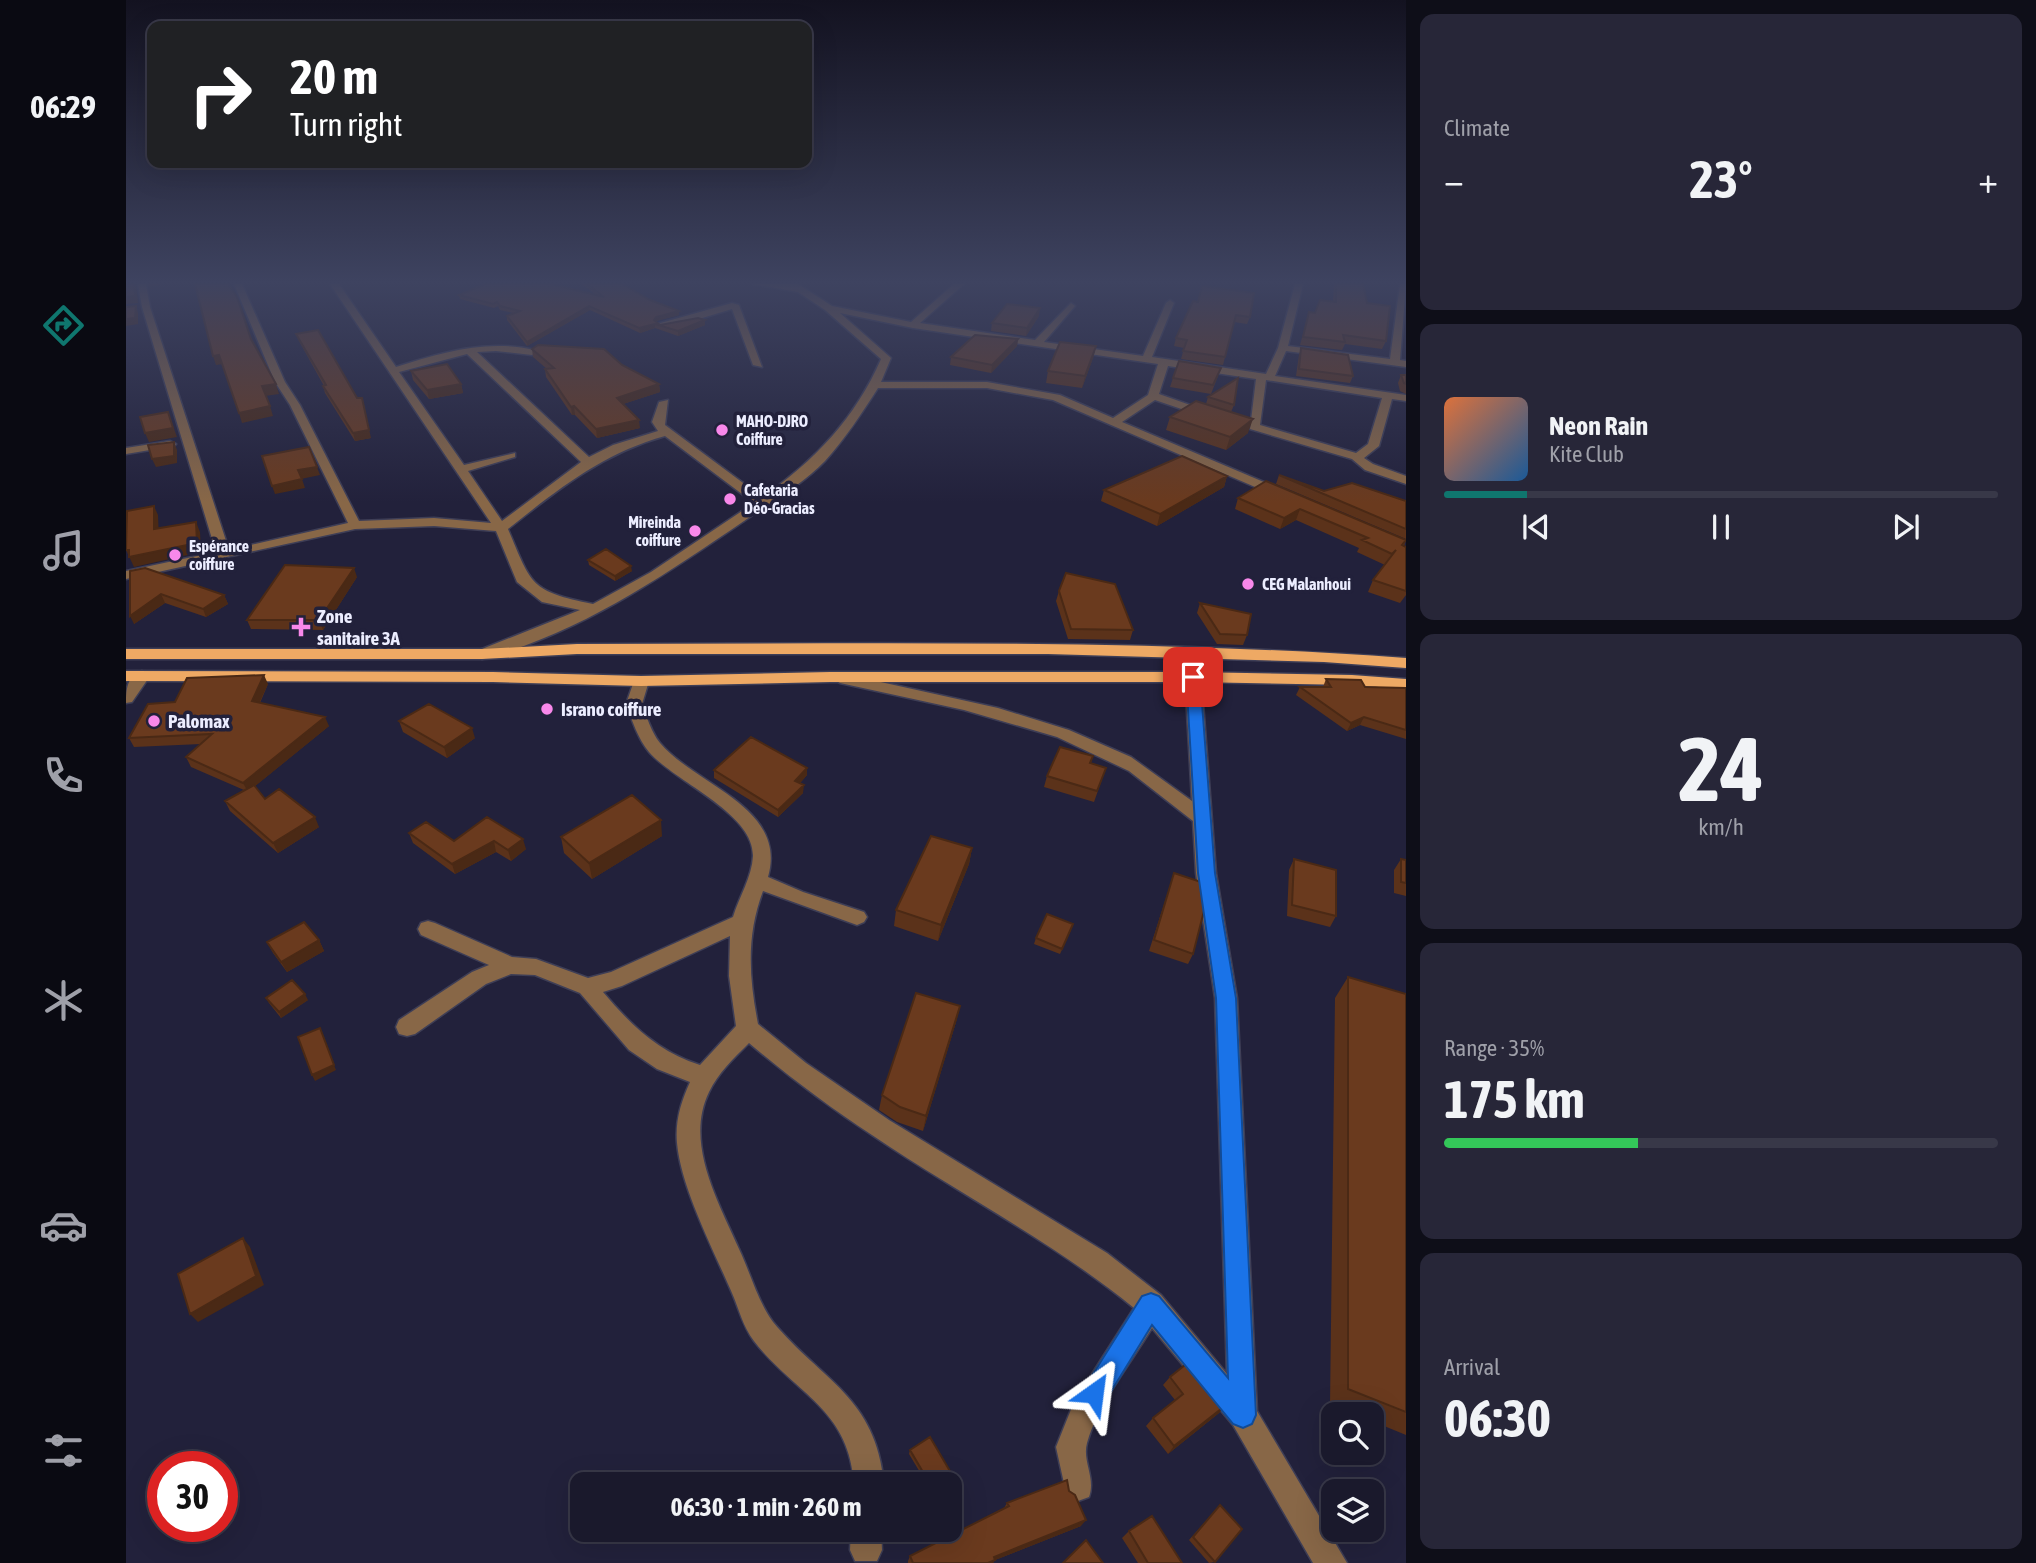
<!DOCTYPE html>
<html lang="en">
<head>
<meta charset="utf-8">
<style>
	:root { --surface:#1a192c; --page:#272638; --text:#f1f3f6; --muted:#9fa0a9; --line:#383848; --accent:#0f766e }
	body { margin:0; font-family:"Asap Condensed",sans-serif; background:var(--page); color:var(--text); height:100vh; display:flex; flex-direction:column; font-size:26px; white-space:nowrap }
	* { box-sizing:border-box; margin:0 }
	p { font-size:23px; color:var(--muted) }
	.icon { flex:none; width:38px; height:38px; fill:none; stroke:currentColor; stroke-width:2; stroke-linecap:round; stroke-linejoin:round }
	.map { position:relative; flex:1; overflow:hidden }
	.panel { display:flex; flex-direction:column; gap:14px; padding:14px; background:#0e0e18; width:630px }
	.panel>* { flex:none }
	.banner { position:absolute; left:21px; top:21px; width:665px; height:147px; border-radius:14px; box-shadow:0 7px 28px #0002,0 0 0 2px var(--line); background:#202124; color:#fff; overflow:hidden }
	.tools { position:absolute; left:1195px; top:1402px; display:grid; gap:14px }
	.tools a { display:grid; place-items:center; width:63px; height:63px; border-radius:14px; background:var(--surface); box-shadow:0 7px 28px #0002,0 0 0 2px var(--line); font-size:35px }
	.speed { position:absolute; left:21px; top:1451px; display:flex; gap:14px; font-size:35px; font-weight:700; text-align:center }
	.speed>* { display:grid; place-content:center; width:91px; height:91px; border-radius:50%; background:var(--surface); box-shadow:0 7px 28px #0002,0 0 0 2px var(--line); line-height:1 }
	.speed .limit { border:10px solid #d22; background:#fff; color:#111 }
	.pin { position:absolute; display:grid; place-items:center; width:60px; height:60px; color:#fff; margin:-30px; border-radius:14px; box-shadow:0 4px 10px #0006 }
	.me { position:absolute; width:77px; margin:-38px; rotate:31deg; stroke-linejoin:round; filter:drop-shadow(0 0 5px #0008) }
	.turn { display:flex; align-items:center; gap:24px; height:147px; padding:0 28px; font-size:32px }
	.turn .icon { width:91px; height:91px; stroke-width:2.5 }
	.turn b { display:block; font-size:49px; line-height:60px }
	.big { font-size:52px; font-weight:700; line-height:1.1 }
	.panel .tile { flex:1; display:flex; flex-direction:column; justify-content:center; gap:10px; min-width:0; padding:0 24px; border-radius:14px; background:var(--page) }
	.panel .dial { align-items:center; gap:0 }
	.dial b { font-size:91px; line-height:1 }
	.song { display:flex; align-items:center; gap:21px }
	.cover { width:84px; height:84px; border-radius:10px; background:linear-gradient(135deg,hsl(20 70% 55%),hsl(210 70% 35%)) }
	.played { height:7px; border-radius:4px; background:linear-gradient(90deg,var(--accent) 15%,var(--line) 15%) }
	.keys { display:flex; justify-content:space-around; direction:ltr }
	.heat { display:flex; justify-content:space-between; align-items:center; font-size:38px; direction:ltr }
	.charge { height:10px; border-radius:5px; background:linear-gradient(90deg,#34c759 35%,var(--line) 0) }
	.trip { position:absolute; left:444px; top:1472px; width:392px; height:70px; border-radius:14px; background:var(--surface); box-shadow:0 7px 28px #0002,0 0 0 2px var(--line); font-weight:700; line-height:70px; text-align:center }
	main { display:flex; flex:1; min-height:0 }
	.tab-bar { display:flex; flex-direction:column; width:126px; justify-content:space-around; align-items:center; background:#0a0a12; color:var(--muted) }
	.tab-bar .icon { width:49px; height:49px }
	.tab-bar .on { color:var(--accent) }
	.tab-bar b { font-size:32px; color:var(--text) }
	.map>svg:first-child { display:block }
</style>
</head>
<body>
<main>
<nav class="tab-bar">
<b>06:29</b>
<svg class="icon on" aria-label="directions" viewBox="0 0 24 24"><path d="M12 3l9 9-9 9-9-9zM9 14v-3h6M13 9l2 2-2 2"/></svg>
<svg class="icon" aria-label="music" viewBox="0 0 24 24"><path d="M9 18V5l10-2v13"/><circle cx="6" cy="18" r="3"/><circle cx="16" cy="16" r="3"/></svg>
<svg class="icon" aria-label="phone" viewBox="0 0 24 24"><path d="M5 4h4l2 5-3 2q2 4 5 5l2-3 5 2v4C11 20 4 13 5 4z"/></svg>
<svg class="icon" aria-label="climate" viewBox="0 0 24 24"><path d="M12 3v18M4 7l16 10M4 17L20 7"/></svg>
<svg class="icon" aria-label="car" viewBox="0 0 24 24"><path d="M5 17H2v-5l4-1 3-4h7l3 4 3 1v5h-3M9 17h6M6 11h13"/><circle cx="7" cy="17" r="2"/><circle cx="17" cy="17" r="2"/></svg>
<svg class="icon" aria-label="filters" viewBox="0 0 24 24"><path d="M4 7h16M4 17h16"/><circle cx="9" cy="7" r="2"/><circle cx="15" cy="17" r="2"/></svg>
</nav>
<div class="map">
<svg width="1280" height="1563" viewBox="0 0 1280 1563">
	<rect width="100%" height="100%" fill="#22213b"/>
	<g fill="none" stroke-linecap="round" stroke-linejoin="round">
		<defs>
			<path id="minor" d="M12 284H20L24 307 103 550 222 523 164 405 149 382 108 284H116L159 382 174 405 233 521 308 518 365 523 204 284H213L270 367C317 352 360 339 409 350L411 352 406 355 370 351 351 352 463 457 487 445 532 431 526 422 533 402 542 400 539 425 636 497C688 462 730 417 755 359L699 310 672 292 627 284H672L706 306 785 322 828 284H838L794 323 909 340 945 303 949 306 918 342 1017 356 1040 303 1044 300 1048 303 1026 357 1140 374 1152 348 1169 284H1177L1162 346 1264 359 1274 284H1280L1274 360 1280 361V367L1160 351 1149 376 1280 395V401L1266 399 1253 446 1238 458 1247 464 1280 476V484L1239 470 1226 459 1124 429 1130 379 1042 366 1033 394 1084 412V416H1076L1029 400 996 422 1159 491V497L1155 498 927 400 861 388H752C736 413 719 439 699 461 676 485 645 502 618 521 537 576 453 634 356 659L348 654 351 651 454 610 416 602 391 582 370 531 308 526 229 529 0 579V571L90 552 16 307ZM714 313 787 328 1032 364 1022 395 987 418 934 395 861 382H755L765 358ZM341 354 455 462 376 521 342 471 389 457V453L338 465 273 372ZM1140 380 1256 398 1242 444 1230 453 1134 425ZM539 436 628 503 525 572 467 604C404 591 406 586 382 529 431 490 477 453 539 436Z
				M606 303 613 305 636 367 627 365 606 309 563 322 536 327 531 324Z
				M44 441 50 444 48 446 0 454V448Z
				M16 671 24 676 6 702 0 703C0 690 1 675 16 671Z
				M1067 672 1075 677 1090 873 1111 998 1131 1411 1221 1563H1187L1107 1425 1026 1328C1004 1364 973 1402 961 1443 956 1461 970 1478 963 1497L952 1501 941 1497 930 1447 948 1402 1008 1308C926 1241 833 1194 746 1135 703 1107 662 1076 623 1043 608 1058 592 1073 583 1092 558 1143 593 1203 613 1249 624 1272 632 1302 647 1322 696 1381 750 1397 758 1484H728C723 1408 669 1394 628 1341 617 1327 613 1309 606 1293 588 1251 555 1188 551 1143 549 1121 555 1102 564 1082L531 1069 503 1050 454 993 409 975 385 974 360 984 289 1034 281 1036 273 1034 270 1027 273 1020 346 972 363 965 295 935 292 929 295 923 302 921 309 923 386 957 410 959 462 978 485 972 607 917C613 897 626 877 627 856 628 813 549 782 523 752 512 739 506 720 500 704L509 678H521L523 681 516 704C521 717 525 732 534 743 569 785 662 807 642 877L677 892 738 912 741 917 738 922 731 925 637 891C620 936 623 978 632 1024L680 1063 763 1120 981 1253 1035 1295 1101 1374 1089 998 1070 873 1067 821 1003 771 931 737 838 710 714 683 706 678 714 673 872 708 943 730 1005 757 1066 801 1059 677ZM604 936 603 976 610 1026 574 1065C532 1052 505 1025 477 992L496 986Z
				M725 1530H755L756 1550 751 1561H729L724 1550Z"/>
			<path id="primary" d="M451 644C727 644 1004 638 1280 658V668L1198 662 922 654H451L356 659H0V649H356Z
				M0 671 367 672 515 676 704 672H1067L1226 675 1280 679V689L1226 685 1067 682H704L515 686 367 682 0 681Z"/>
		</defs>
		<use href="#minor" stroke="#3e3e56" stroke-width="3"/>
		<use href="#primary" stroke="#3e3e56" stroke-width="3"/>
		<use href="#minor" fill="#886747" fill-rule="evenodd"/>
		<use href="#primary" fill="#eea964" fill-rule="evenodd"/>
	</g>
	<path fill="#5b321a" d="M456 284H496L553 315 530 321 534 325 579 320V325L552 336 529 328 514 333 464 310 401 346 381 320V316L387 313 374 310 372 306 368 308 334 299 333 295H470Z
		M1208 284H1237L1241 303 1260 341 1256 349 1219 344 1216 350 1174 345 1183 312 1189 313 1207 302Z
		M1067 301 1124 317 1121 324 1108 322 1097 365 1055 359 1058 348 1048 346 1050 338Z
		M913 316 900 336 865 331 866 323Z
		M170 334 245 438 229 441 199 393 197 386H198L173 341Z
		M892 339 891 346 865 373 824 365 825 357Z
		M970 346 967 358 956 388 920 383 922 371Z
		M1175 348 1227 376 1224 383 1170 376 1173 355Z
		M406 349 496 365 533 384 534 392 497 404 514 428 471 438 449 415H446L420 377 419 369H421L407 357Z
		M285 371 335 384 337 393 303 399 287 380Z
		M1275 375H1280V394L1274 391 1272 383Z
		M1092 376 1085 394 1044 387 1047 378Z
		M1082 397 1108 405 1105 412 1122 433 1100 450 1040 430 1044 417 1080 404Z
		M1153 475 1198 491 1280 501V539L1150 484Z
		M1101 476 1098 487 1031 526 975 501 978 490Z
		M1140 481 1280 540 1278 546 1280 595 1274 603 1242 592 1247 580 1259 565 1231 552 1233 548 1170 520 1154 529 1109 509 1112 498Z
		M462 560 506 571 489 581 463 565Z
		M4 571 98 595 102 604 80 617 39 603 8 624Z
		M231 577 197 630 125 629 121 620Z
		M933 591 1007 630 1004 640 942 639 930 601Z
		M1074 603 1121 635 1117 645 1091 644 1071 613Z
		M1200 679 1239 687 1280 688V739L1234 725 1221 731 1170 695 1174 687H1197Z
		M142 684 134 703 203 726 129 786 139 799 193 827 152 853 104 811 99 801 118 790 65 767 60 757 75 744 8 747 3 738 49 702Z
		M273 721 349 738 321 758 277 732Z
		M967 756 965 763 980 768 968 802 918 787 921 776Z
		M681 768V775L674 783 677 793 652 817 588 778V770Z
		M361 817 400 849 385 861 370 852 329 874 287 843 283 833 328 841Z
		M536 836 466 879 438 853 435 837Z
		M846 848 843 864 812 941 768 926 770 910Z
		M1168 859 1210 916 1204 927 1161 916 1163 870Z
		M1275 859 1280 860V896L1268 893V870Z
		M1048 873 1067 954 1062 964 1023 951Z
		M945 930 934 954 908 944 910 938Z
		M193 940 198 951 161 972 147 953 141 942Z
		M1222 977 1280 994V1435L1246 1421V1414H1227L1204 1405 1209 998Z
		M140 998 182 1000 155 1018 143 1003Z
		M834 1006 830 1022 797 1131 771 1122 753 1110 756 1095Z
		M1044 1377 1100 1405 1093 1413 1042 1454 1020 1426 1027 1418 1049 1400 1037 1385Z
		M784 1450 827 1481 823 1484H801L783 1454Z
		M943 1491 955 1526 869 1560 867 1563H782V1561L784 1556 878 1508 881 1503Z
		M1094 1505 1089 1562 1083 1563 1063 1540Z
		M1003 1531 1056 1563H1012L996 1538Z"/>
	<path fill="#4a2915" d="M8 284H10L12 303 0 304V297Z
		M22 284H38L23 287Z
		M10 306 12 313V324L0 326V319Z
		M463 306 464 310 401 346V342Z
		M914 308 913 316 900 336 901 328Z
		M553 311V315L530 321 529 324V328L514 333 513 328 528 320 530 317Z
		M579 320V325L552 336V331Z
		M892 339 891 346 865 373 866 365Z
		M970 346 967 358 956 388 959 376Z
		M93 355 97 364 90 365 87 356Z
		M150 384 153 394 139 396 136 386Z
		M335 384 337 393 303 399 301 390Z
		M533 384 534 392 491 406V398Z
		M238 405 245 438 229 441 227 433Z
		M144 406 147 416 116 423 113 413Z
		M448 406 449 415H446L445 407Z
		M42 412 51 437 23 442 19 433Z
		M1127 419 1122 433 1100 450 1104 437Z
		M513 420 514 428 471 438 470 429Z
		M48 442 51 450V463L30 467 26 459Z
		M191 467 194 475 175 479 172 470Z
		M1101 476 1098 487 1031 526 1034 514Z
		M176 479 179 488 149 494 146 486Z
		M28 506 32 515 33 539 28 529Z
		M1174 509 1170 520 1154 529 1158 518Z
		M70 522 74 532 75 552 8 567 0 550Z
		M505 566 506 571 489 581V576Z
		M228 568 231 577 197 630 193 620Z
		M35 594 39 603 8 624 4 616Z
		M98 595 102 604 80 617 77 609Z
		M138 675 142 684 130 710 126 701Z
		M199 717 203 726 122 792 117 783Z
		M1238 717 1234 725 1221 731 1225 723Z
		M346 728 349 738 321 758 318 747Z
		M681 768V775L669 789V781Z
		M678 785 677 793 652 817V810Z
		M189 817 193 827 152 853 147 843Z
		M535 820 536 836 466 879 463 863Z
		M397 839 400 849 385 861 382 850Z
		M368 841 370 852 329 874 326 864Z
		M846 848 843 864 812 941 815 925Z
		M193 940 198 951 161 972 155 962Z
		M179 994 182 1000 155 1018 153 1012Z
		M834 1006 830 1022 797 1131 800 1116Z
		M194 1028 210 1070 189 1081 186 1075Z
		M117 1238 124 1247 138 1285 72 1322 64 1314Z
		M1100 1405 1093 1413 1042 1454 1048 1446Z
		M960 1520 955 1526 869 1560 867 1563H862L868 1557Z"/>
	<path fill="#6a3a1e" stroke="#4a2915" stroke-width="2" d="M0 284H8L9 296 0 297Z
		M69 284H102L111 297 125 339 150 384 136 386 144 406 113 413 93 355 87 356Z
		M359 284H425L478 297 461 284H496L524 300 553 311 530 317 528 320 534 325 572 318 579 320 552 331 529 324 513 328 463 306 401 342 381 316 394 311 374 306 371 302 367 304 333 295Z
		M1210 284H1237L1241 303 1264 306 1260 341 1217 335 1219 342 1177 337 1183 312 1189 313 1194 300 1210 302Z
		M1076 286 1128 293 1124 317 1110 315 1099 357 1057 351 1061 340 1050 338 1067 301 1072 302Z
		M881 304 914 308 901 328 866 323Z
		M10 306 9 318 0 319V307Z
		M192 330 231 398H236L243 430 227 433 197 386 200 385 170 334Z
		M849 335 892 339 866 365 825 357Z
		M934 342 970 346 959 376 922 371Z
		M412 345 478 349 496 365 533 384 491 398 513 420 470 429 448 406 445 407 419 369 428 368 406 349Z
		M1175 348 1222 355 1227 376 1173 369Z
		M1053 361 1095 368 1087 385 1047 378Z
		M321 364 335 384 301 390 285 371Z
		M1275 375H1280V384L1278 383Z
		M1112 378 1108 405 1082 397Z
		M1070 401 1127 419 1104 437 1044 417Z
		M42 412 47 428 19 433 14 417Z
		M48 442V456L26 459 22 445Z
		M183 447 191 467 172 470 176 479 146 486 136 456Z
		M1056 456 1101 476 1034 514 978 490Z
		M1153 475 1198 491 1226 483 1280 501V529Z
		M1140 481 1280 540 1276 545 1280 547V591L1247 580 1270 550 1266 554 1236 540 1242 538 1174 509 1158 518 1112 498Z
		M28 506V529L70 522 71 543 3 557V550H0L1 511Z
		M480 549 505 566 489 576 462 560Z
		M159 565 228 568 193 620H121Z
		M19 568 98 595 77 609 35 594 4 616V571Z
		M940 573 989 584 1007 630 945 629 933 591Z
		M1074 603 1125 614 1121 635 1094 634Z
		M138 675 126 701 199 717 117 783 60 757 86 734 3 738 22 704 49 702 61 678Z
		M1200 679 1235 680 1239 687 1280 688V730L1238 717 1225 723 1174 687H1205Z
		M303 704 346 728 318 747 273 721Z
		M625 737 681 768 669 781 678 785 652 810 588 770Z
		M934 747 967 756 964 763 980 768 971 791 921 776Z
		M128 785 139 799 153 789 189 817 147 843 99 801Z
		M506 795 535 820 463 863 435 837Z
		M361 817 397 839 382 850 368 841 326 864 283 833 300 822 328 841Z
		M805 836 846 848 815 925 770 910Z
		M1168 859 1210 870V916L1166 905Z
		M1275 859 1280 860V883L1275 882Z
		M1048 873 1075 882 1079 907 1067 954 1028 940Z
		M921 914 947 924 936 949 910 938Z
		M178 922 193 940 155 962 141 942Z
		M1222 977 1280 994V1412L1222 1389Z
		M166 980 179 994 153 1012 140 998Z
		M790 993 834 1006 800 1116 774 1107 756 1095Z
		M194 1028 208 1065 186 1075 172 1037Z
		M117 1238 130 1276 64 1314 52 1274Z
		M1064 1361 1100 1405 1048 1446 1027 1418 1057 1394 1044 1377Z
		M804 1437 828 1478 819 1484H804L784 1450Z
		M941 1480 943 1491 949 1495 960 1520 868 1557 869 1560 862 1563H787L784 1556 883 1506 881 1503Z
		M1094 1505 1116 1529 1089 1562 1067 1537Z
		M1026 1516 1056 1563H1022L1003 1531Z
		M960 1540 977 1563H937Z"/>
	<linearGradient id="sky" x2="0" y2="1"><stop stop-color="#131220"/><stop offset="0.56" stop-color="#3e4360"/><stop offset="1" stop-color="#3e4360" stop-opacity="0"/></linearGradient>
	<rect width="1280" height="503" fill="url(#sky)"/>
	<path fill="#1a73e8" stroke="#114b97" stroke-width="2" d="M1067 672 1074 677 1089 873 1110 998 1130 1415 1126 1424 1117 1428 1107 1424 1026 1325 978 1403 968 1406 959 1403 955 1393 1016 1296 1025 1293 1033 1296 1102 1378 1090 998 1072 873 1060 677Z"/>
	<g fill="#f888ea" stroke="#22213b" stroke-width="2.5">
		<circle cx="596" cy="430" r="7"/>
		<circle cx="604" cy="499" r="7"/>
		<circle cx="569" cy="531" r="7"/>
		<circle cx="49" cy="555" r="7"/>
		<circle cx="1122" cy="584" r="7"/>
		<path d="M171.5 616.5h7v7h7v7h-7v7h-7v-7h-7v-7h7z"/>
		<circle cx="421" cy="709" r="7"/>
		<circle cx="28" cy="721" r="7"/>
	</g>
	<g text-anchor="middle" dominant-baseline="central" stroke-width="7" stroke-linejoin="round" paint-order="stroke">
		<g font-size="16" font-weight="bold" fill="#ecedff" stroke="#22213b" text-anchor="start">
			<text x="610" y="421">MAHO-DJRO<tspan x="610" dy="18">Coiffure</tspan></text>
			<text x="618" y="490">Cafetaria<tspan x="618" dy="18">Déo-Gracias</tspan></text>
			<text x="555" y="522" text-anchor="end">Mireinda<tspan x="555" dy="18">coiffure</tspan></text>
			<text x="63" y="546">Espérance<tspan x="63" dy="18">coiffure</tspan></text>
			<text x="1136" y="584">CEG Malanhoui</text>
		</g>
		<g font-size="19" font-weight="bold" fill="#ecedff" stroke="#22213b" text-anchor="start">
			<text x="191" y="616">Zone<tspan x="191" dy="22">sanitaire 3A</tspan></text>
			<text x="435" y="709">Israno coiffure</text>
			<text x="42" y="721">Palomax</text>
		</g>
	</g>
</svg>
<div class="tools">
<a><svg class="icon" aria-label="search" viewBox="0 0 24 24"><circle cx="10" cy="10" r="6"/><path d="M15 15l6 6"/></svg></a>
<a><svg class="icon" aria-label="layers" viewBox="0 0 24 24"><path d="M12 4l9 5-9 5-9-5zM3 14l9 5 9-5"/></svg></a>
</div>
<div class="speed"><div class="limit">30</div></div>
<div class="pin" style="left:1067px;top:677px;background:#d93025"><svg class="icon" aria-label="arrive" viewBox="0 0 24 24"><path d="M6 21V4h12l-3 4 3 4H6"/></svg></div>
<svg class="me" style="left:968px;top:1393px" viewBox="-20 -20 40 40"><path d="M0-17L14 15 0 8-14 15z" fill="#1a73e8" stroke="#fff" stroke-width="4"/></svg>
<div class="trip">06:30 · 1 min · 260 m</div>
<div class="banner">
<div class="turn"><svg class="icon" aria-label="right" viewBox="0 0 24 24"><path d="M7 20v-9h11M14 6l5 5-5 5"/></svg><div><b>20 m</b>Turn right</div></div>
</div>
</div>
<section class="panel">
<div class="tile"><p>Climate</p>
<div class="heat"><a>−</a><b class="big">23°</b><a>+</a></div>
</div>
<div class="tile">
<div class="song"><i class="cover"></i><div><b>Neon Rain</b><p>Kite Club</p></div></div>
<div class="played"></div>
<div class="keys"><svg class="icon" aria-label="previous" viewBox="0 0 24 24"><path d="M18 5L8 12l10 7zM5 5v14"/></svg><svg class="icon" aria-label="pause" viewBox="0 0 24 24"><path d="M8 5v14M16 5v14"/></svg><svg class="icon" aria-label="next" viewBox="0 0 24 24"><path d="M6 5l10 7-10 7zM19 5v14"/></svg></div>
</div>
<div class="tile dial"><b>24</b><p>km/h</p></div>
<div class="tile"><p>Range · 35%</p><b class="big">175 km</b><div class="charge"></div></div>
<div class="tile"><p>Arrival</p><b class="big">06:30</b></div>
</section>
</main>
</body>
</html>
